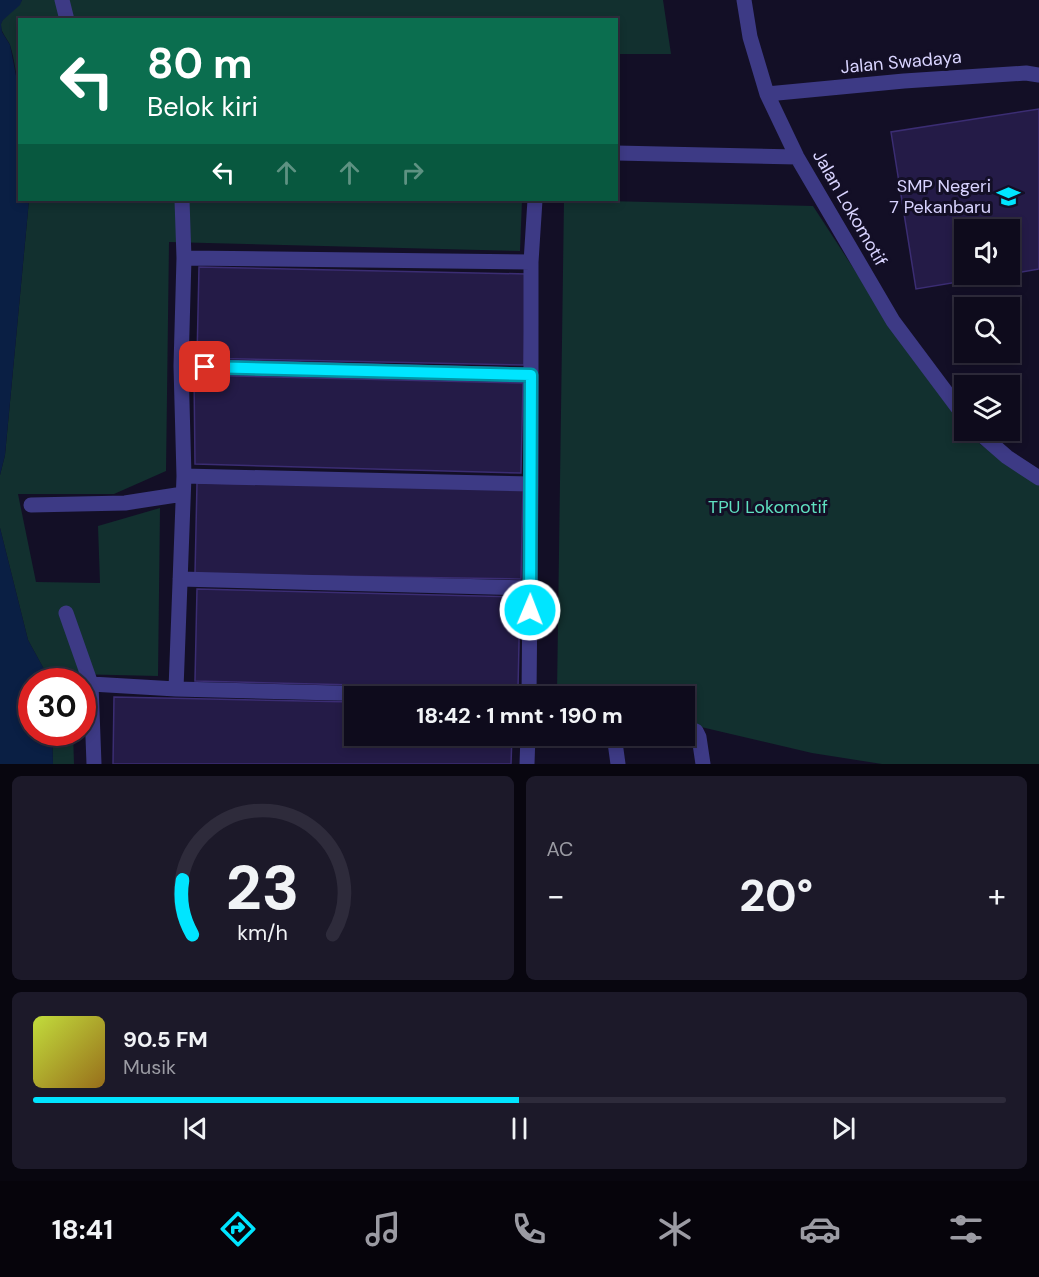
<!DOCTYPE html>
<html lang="id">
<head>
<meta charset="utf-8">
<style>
	:root { --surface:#0e0b1c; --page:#1c1929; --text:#f1f3f6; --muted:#9b9ba3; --line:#2e2b3b; --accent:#00e5ff }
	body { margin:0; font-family:"DM Sans",sans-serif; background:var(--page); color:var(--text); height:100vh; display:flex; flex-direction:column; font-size:22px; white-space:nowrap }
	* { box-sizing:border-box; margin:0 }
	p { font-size:20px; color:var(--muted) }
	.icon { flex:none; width:33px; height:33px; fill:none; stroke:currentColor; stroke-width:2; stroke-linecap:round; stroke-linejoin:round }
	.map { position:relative; height:764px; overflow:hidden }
	.sheet { display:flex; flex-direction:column; gap:12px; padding:12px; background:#08060f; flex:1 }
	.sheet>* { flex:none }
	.hud { position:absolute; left:18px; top:18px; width:600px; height:183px; border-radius:0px; box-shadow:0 3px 9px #0003,0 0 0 2px var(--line); background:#0b6e4f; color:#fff; overflow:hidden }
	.controls { position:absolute; left:954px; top:219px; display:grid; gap:12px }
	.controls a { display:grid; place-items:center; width:66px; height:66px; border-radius:0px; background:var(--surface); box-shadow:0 3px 9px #0003,0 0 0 2px var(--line); font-size:30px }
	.speed { position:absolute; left:18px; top:668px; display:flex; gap:12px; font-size:30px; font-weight:700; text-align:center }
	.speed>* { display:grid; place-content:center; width:78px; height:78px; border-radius:50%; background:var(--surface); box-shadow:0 3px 9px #0003,0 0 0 2px var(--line); line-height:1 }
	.speed .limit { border:9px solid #d22; background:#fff; color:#111 }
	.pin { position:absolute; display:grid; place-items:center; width:51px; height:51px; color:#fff; margin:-26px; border-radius:12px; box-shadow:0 3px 9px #0006 }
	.me { position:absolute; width:66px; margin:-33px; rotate:1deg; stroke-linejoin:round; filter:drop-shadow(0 0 4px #0008) }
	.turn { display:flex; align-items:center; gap:21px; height:126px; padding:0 30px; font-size:27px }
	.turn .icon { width:78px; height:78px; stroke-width:2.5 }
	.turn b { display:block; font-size:42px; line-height:51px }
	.lanes { display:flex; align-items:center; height:57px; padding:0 30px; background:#0003; justify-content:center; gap:30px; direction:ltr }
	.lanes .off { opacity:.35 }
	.big { font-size:45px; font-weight:700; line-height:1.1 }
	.sheet .card { flex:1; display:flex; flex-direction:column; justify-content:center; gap:9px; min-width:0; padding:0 21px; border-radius:9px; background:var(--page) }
	.sheet .dial { align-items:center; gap:0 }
	.dial svg { height:156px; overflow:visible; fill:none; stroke:var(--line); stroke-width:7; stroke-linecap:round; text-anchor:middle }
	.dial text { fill:var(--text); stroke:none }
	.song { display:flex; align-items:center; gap:18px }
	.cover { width:72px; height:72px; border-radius:9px; background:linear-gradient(135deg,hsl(70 70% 55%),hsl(40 70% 35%)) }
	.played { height:6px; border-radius:3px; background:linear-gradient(90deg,var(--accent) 50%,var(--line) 50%) }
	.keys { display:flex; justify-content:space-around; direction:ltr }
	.heat { display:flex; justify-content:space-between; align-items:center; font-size:33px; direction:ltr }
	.sheet .tiles { flex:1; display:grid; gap:12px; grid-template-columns:1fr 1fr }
	.card:last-child { grid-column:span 2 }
	.trip { position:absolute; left:344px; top:686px; width:351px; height:60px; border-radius:0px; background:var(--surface); box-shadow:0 3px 9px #0003,0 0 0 2px var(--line); font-weight:700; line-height:60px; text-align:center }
	.menu { display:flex; height:96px; justify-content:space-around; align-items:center; background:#06040b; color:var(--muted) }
	.menu .icon { width:42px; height:42px }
	.menu .on { color:var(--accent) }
	.menu b { font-size:27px; color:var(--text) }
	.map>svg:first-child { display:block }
</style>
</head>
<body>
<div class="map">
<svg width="1039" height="764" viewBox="0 0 1039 764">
	<rect width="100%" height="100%" fill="#130f26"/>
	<path fill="#12302f" d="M22 0H663L671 54H617L616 20H20L19 91C16 76 15 60 10 45 7 38 0 32 1 24 2 17 18 8 22 0Z
		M29 200H522L520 251 169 242 166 471 114 494H18L36 582 100 583 98 526 160 508 158 676 72 674V681H46L45 671 28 640 0 528V475L5 455Z
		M564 200 813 206 889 323 964 423V430L970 431 980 444 1039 485V764H882L812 753 684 723V696H570L557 693Z
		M52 732H73L74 764H53Z"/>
	<path fill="#0a1f44" d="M0 0H22L20 5 3 20 1 24 2 32 10 45 19 91 20 200H29L5 455 0 475Z
		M0 528 28 640 45 671 46 681H32V732H52L53 764H0Z"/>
	<path fill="#241b47" stroke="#3b2d73" stroke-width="1.5" d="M1039 109V269L1010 274V230H964V274H1006L916 289 891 132Z
		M199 267 526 274 524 365 197 358Z
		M194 375 523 383 521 473 195 464Z
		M197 483 523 488 521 579 195 574Z
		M197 589 520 597 518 689 195 681Z
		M114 697 354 702V735H512L511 764H113Z"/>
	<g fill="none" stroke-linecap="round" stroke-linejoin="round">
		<path stroke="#3d3a85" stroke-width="15" d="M62 0 67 20
			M744 0 750 37 767 94 797 157 893 321 964 416
			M767 94 904 81 1026 73 1039 75
			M616 153 797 157
			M184 258 531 262
			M181 366 531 375
			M976 430 1007 457 1039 478
			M184 476 531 484
			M31 505 125 503 183 494
			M180 579 531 588
			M66 613 91 684 94 764
			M91 684 176 689 460 696
			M176 689 184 476 181 366 184 258 182 200
			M529 696 531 484V262L535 200
			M684 728 696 731 699 737 703 764
			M614 735 618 764
			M527 764 528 735"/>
	</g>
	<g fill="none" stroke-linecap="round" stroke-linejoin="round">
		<defs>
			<path id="route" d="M205 367 531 375 530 610"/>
		</defs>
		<use href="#route" stroke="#0095a6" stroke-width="15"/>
		<use href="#route" stroke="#00e5ff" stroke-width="10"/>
	</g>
	<defs>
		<symbol id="school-bare" viewBox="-9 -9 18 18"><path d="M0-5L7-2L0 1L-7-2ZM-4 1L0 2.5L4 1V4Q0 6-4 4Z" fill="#00e5ff" stroke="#130f26" stroke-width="2.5" paint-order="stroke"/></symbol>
	</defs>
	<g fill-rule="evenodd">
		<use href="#school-bare" x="992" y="180" width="33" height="33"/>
	</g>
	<g text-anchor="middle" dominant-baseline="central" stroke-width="6" stroke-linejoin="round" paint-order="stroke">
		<g font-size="18" fill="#d9d4ff" stroke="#130f26">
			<text transform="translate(901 62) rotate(-5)">Jalan Swadaya</text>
			<text transform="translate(850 208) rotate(60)">Jalan Lokomotif</text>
		</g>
		<g font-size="18" fill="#d9d4ff" stroke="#130f26" text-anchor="end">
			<text x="991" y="186">SMP Negeri<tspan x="991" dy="21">7 Pekanbaru</tspan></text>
		</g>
		<g font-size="18" fill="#5fe0c0" stroke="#130f26">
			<text x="768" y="507">TPU Lokomotif</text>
		</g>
	</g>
</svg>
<div class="controls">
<a><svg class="icon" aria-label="sound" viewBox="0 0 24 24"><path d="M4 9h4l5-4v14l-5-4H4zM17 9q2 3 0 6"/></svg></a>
<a><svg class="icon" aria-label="search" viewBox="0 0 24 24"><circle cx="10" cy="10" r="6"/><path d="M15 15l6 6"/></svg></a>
<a><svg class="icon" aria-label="layers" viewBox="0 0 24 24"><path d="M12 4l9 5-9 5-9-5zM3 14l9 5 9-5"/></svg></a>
</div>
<div class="speed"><div class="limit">30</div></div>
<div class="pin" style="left:205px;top:367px;background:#d93025"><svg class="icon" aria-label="arrive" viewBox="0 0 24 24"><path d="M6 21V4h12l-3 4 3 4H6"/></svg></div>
<svg class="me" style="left:530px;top:610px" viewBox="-20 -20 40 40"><circle r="17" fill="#00e5ff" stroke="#fff" stroke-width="3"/><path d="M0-11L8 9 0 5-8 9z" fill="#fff"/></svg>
<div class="trip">18:42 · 1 mnt · 190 m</div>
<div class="hud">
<div class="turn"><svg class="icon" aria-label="left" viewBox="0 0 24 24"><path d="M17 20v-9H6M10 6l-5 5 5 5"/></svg><div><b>80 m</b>Belok kiri</div></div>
<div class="lanes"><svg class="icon" aria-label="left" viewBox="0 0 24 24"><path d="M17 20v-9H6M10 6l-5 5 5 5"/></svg><svg class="icon off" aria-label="ahead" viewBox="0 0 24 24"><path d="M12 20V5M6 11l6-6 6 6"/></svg><svg class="icon off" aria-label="ahead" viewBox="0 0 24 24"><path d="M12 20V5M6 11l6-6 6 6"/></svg><svg class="icon off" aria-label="right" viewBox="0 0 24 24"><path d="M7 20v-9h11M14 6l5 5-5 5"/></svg></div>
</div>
</div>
<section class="sheet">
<div class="tiles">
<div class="card dial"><svg viewBox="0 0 100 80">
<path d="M14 69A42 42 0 1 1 86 69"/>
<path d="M14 69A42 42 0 0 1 9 41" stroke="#00e5ff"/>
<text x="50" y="56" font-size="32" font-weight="700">23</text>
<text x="50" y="72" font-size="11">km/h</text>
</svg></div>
<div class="card"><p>AC</p>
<div class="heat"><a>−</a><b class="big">20°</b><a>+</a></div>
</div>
<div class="card">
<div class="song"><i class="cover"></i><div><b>90.5 FM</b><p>Musik</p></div></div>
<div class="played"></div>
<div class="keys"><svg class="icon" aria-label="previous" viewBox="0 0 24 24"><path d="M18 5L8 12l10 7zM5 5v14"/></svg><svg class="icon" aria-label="pause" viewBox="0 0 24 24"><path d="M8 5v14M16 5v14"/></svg><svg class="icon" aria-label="next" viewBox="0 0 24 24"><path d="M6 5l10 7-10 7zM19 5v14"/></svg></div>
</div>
</div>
</section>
<nav class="menu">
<b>18:41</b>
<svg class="icon on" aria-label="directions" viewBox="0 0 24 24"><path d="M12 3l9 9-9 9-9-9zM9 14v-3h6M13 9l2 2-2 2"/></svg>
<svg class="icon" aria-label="music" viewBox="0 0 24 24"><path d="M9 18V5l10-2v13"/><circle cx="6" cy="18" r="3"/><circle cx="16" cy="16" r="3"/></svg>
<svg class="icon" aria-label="phone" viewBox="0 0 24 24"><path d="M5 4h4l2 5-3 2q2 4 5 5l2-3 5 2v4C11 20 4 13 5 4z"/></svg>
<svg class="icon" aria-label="climate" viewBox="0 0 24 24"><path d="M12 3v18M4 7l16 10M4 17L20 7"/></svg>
<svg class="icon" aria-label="car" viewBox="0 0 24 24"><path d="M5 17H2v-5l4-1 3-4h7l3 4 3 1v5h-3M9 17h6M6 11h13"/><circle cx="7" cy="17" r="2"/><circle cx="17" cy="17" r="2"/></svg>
<svg class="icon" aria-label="filters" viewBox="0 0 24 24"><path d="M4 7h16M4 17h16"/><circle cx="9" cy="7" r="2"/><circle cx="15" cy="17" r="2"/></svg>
</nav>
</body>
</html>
